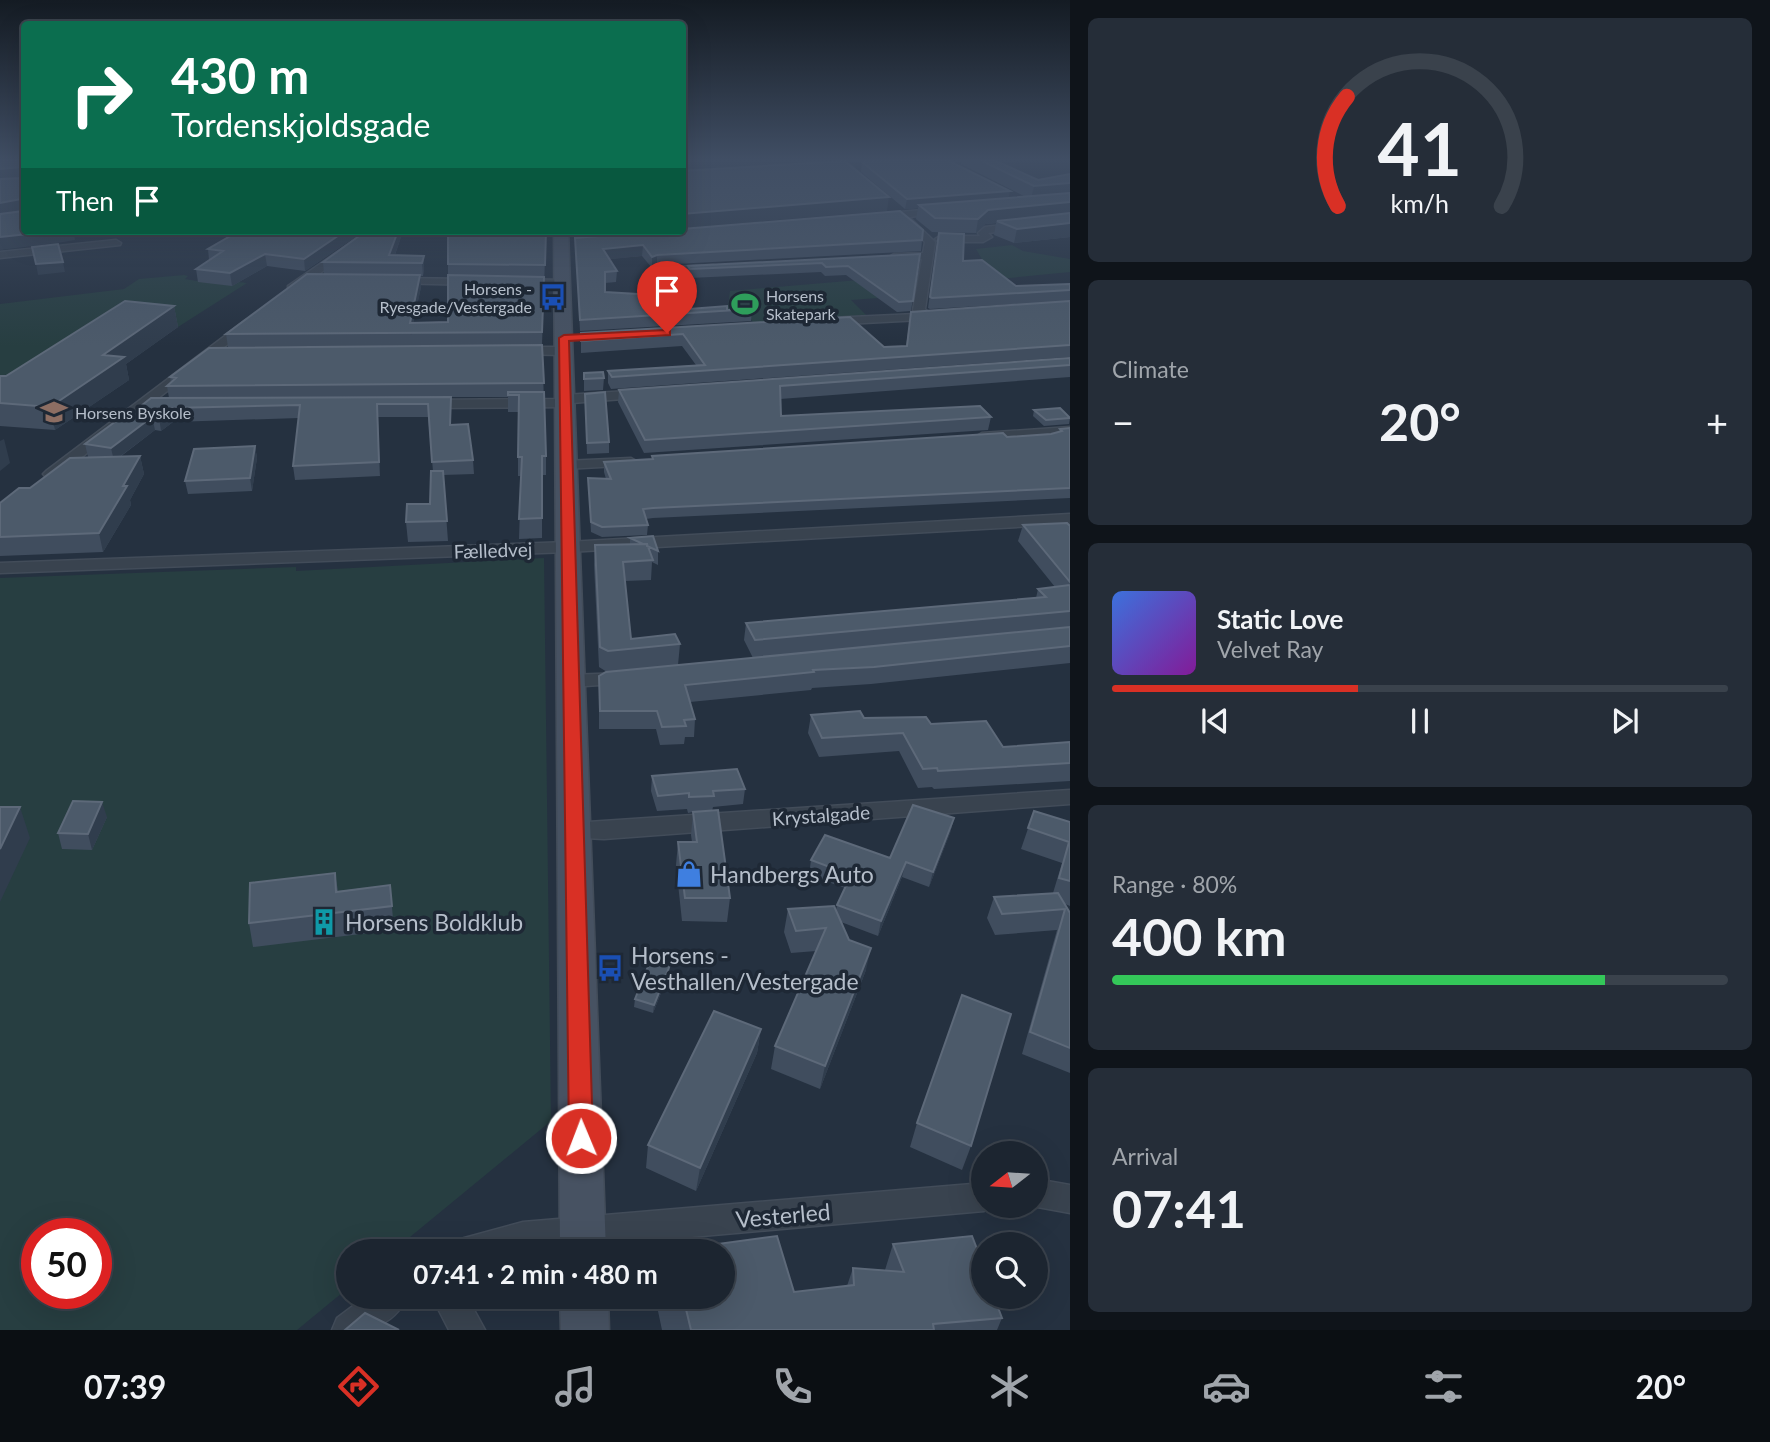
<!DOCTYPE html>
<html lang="en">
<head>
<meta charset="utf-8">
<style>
	:root { --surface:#1c2530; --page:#252d38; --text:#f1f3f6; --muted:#a0a5ab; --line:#3a424c; --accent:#d93025 }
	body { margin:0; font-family:Lato,sans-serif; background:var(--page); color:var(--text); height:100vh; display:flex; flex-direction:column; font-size:26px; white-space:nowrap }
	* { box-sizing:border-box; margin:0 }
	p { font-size:23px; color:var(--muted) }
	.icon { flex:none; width:38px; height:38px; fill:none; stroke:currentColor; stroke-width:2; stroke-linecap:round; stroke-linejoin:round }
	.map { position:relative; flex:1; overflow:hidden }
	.panel { display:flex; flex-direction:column; gap:18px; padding:18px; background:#0f141a; width:700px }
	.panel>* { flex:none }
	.banner { position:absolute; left:21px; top:21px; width:665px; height:214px; border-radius:7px; box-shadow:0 7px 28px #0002,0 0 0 2px var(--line); background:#0b6e4f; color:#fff; overflow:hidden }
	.needle { width:46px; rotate:253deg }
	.buttons { position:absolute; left:971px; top:1141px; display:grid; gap:14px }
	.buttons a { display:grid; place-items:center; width:77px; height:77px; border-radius:50%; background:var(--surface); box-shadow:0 7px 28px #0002,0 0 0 2px var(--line); font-size:35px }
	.speed { position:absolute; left:21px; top:1218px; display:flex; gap:14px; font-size:35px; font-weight:700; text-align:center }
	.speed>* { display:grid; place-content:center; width:91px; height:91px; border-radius:50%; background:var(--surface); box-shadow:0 7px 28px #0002,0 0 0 2px var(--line); line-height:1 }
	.speed .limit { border:10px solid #d22; background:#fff; color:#111 }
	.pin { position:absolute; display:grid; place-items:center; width:60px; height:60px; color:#fff; margin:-72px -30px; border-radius:50% 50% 50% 0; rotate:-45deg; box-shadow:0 0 7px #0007 }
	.pin .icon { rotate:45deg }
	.me { position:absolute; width:77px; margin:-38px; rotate:359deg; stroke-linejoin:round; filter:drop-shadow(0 0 5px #0008) }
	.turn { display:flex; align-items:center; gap:24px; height:147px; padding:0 35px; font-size:32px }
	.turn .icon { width:91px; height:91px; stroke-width:2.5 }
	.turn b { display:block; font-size:49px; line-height:60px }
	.then { display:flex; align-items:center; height:66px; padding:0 35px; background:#0003; gap:14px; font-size:26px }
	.big { font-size:52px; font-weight:700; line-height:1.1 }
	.panel .tile { flex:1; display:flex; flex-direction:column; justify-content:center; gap:10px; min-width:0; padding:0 24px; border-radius:10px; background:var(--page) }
	.panel .dial { align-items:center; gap:0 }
	.dial svg { height:182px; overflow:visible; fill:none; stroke:var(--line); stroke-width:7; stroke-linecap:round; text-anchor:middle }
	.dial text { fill:var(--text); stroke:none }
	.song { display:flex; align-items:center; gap:21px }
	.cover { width:84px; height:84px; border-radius:10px; background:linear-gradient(135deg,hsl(220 70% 55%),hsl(290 70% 35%)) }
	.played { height:7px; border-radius:4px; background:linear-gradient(90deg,var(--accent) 40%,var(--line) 40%) }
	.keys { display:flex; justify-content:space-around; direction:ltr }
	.heat { display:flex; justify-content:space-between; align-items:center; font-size:38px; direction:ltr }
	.charge { height:10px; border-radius:5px; background:linear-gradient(90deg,#34c759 80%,var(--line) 0) }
	.trip { position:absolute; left:336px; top:1239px; width:399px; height:70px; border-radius:35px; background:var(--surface); box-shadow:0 7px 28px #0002,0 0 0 2px var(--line); font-weight:700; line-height:70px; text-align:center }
	.tab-bar { display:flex; height:112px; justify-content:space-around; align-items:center; background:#0b0f13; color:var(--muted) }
	.tab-bar .icon { width:49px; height:49px }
	.tab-bar .on { color:var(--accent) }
	.tab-bar b { font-size:32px; color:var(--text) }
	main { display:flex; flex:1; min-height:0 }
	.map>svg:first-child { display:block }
</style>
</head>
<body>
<main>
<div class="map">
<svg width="1070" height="1330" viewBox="0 0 1070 1330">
	<rect width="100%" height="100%" fill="#253140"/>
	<path fill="#273e41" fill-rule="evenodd" d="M1012 245 1023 251 1070 259V272L999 279 990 273 976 249Z
		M184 275 188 276 185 279 197 281 202 278 247 283 178 327 129 322 0 404V304L124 289 139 279Z
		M859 280 878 298 851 300 867 316 753 323 751 319 726 320 730 291Z
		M544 558 551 1121 393 1251H348V1288L297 1330H0V578L296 567V571ZM37 1234H96V1293H37Z"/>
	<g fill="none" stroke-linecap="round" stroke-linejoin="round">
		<defs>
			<path id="minor" d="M923 160H967L926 165Z
				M943 208 946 209V213L909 217 935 242 925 309 929 313H940V319L826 325V319L830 318 916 314 913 310 922 259 894 260 889 257 894 254 923 253 925 242 899 218 879 220 874 217 879 214Z
				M1070 218V224L988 233 992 237 983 242H940L935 239 940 236H980L978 233 985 227Z
				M368 231H380L296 290H288V286Z
				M116 240 121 243 120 245 0 258V252Z
				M713 265 717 266V270L657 274 652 271 657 268Z
				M396 278 474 279 480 282 474 285 392 283 390 281Z
				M518 279 561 280 567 283 561 286 514 284V280Z
				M246 320 252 324 250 327 56 477H46L43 474 46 471Z
				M517 347H564L570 351 564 355 513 354 511 351Z
				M643 390 648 391V397L572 403 565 407 427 408 420 404 427 400 558 399 565 395Z
				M1070 427V435L982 441 975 437 982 433Z
				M631 458 638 462 636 465 565 469 558 465 565 461Z
				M1070 514V524L568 552 0 573V563L568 542Z
				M623 673 633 679 630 683 570 687 560 681 570 675Z
				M1070 790V804L604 839 565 837 562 831 565 825 573 823Z
				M1036 1179 1070 1185V1213L1032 1206H1036Z
				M984 1183V1206H995L984 1211 533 1251H452L457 1240 523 1222Z
				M365 1297H407C392 1330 365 1330 332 1330L337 1318Z
				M432 1297H467L485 1330H449Z"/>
			<path id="secondary" d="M554 231H568L606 1251H560Z
				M560 1297H608L609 1330H561Z"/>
		</defs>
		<use href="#minor" stroke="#424c59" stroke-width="3"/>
		<use href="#secondary" stroke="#424c59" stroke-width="3"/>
		<use href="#minor" fill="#39434f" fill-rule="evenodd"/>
		<use href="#secondary" fill="#475262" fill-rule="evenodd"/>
	</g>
	<path fill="#404d5e" d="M844 160H947L1008 198 1026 197 961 164 962 160H1038L999 162 1038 180 1070 174V237L1014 243 994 235 996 223 985 224 976 233 932 232 916 219 918 208 905 209 861 172 862 162 886 161 850 162Z
		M364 231 305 271 267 266 232 286 198 282 196 269 209 260 208 249Z
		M366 231H432L431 235 402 234 395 255 424 256V268L423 276H420L421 287 413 323 448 322V264L546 231 542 345 228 347 226 334 324 274 323 262Z
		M575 238 922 240 921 251 657 265 652 268 642 256 609 259 617 271 616 282 605 283V292L643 299 676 310 752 309 751 321 580 331Z
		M937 244 963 261 1016 286 1070 284V357L611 389 608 383V371L696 365 682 346 581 353V333L850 317 884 347 906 346 911 312 1016 304 930 309 928 308Z
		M920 254 911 311 897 312 846 275 825 276 821 272 690 278 687 275 688 266Z
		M174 306 178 327 126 364 129 380 55 430 0 426V376H6Z
		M542 345 546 456V475H542V538L519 539 521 476H518V412H508V397H451V425L473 460 474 474 443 475 448 541 408 542 406 522 430 504 433 471 428 417H378L380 476 295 480 293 466 299 418 173 422 161 431 155 430 120 457 140 456 144 474 130 500 131 505 103 552 0 556V503L88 457 85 444 131 414 169 398 167 386 171 383 170 377Z
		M1070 358V377L780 399 781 416 991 417 988 430 644 453 618 402 619 390Z
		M584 373 604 378 603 390 584 391Z
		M585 394 609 442V453L587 454Z
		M1034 410 1070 418 1069 424 1044 426 1033 416Z
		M1070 428V498L653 518 646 519 648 525 647 535 602 537 591 532 588 478 606 479 604 472V462L652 459V456L1007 437 1051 434 1059 432 1060 429Z
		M255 446 257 458 252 491 188 494 185 481Z
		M1023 525 1070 526V663L871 684 812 688 811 690 690 702 695 719 694 737H685L684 744 660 745 656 729H599V676L607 672 599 667 594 565 595 545 630 544V538L658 551V565L652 562 651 580 625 581 631 639 680 644 678 665 753 658 744 640 746 623 1036 598 1038 589 1055 587 1018 541Z
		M811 715 864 718 931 724 1003 747 1070 742V781L934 789 932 787 918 788 899 751 819 757 808 733Z
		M652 776 745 789 743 804 713 807 712 811 730 898 727 922 682 921 676 865 678 842H692L691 835 693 812 688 813 687 809 657 811 651 791Z
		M1034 811 1070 822V906L1065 904 1070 913V1073L1022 1054 1057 930 995 935 987 918 994 897 1053 893 1062 863 1021 849Z
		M107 817 92 850 62 849 58 833Z
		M954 818 950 833 929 887 902 877 878 936 841 922 849 940 866 970 820 1089 771 1069 775 1046 816 951 791 953 784 932 788 909 836 911 837 905 845 888 809 875 811 860 890 858Z
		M335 873 338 891 390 885 394 930 253 947 249 923Z
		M670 965 669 973 653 1013 634 1007 635 999Z
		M761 1029 757 1053 696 1191 646 1168 648 1145Z
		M917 1123 971 1146 962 1170 910 1147Z
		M777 1236 794 1292 847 1286 853 1268 885 1270 893 1244 972 1236 984 1267V1297H994L1002 1318 997 1330H662L655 1297H723V1251H673V1250Z"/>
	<path fill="#303d4d" d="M699 160H840L837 163 682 173 683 161Z
		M980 160H1038L987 163Z
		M21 167 24 177 0 180V169Z
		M1070 183V196L1031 199 1034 186Z
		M1010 191 1008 201 919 205 918 208 905 209 907 199Z
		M889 197 887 211 682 228V214Z
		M21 199 24 210 0 215V203Z
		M1070 202V215L997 221 996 223 985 224 976 233 978 219 988 210Z
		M1070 223V237L1014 243 1017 229Z
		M56 231 97 232 74 234 75 240 57 243 0 250V237Z
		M345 231H364L305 271 304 259Z
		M398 231H402V234L392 263 389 255Z
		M574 231H649L574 237Z
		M643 245 642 256 603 260V249Z
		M265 254 267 266 232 286 230 273Z
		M657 255V265L652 268V257Z
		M424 256V268L423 276 422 263Z
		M63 262 65 272 38 275 36 264Z
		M420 275 421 287 411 335 410 323Z
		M174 306 178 327 126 364 129 380 55 430 50 407 103 355Z
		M377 404 378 417 380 476 379 462Z
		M171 408 173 422 161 431 159 417Z
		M152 417 155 430 114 461 111 448Z
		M4 439 10 463 0 471V441Z
		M255 446 257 458 252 491 250 478Z
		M140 456 144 474 130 500 131 505 103 552 99 533Z
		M102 802 107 817 92 850 88 834Z
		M20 807 30 838 0 902V849Z
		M954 818 950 833 929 887 933 872Z
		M906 862 902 877 878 936 881 921Z
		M871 948 866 970 820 1089 825 1066Z
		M670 965 669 973 653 1013 654 1005Z
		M761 1029 757 1053 696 1191 700 1168Z"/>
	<path fill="#4c5a6a" stroke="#5d6979" stroke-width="2" d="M0 160H24V231H56L0 237V214L23 211 24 201 21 199 0 203V179L22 178 24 175 21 167 0 169Z
		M904 160H947L1010 191 907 199 862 162Z
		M980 160H994L1038 180 1070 174V183L1034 186Z
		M845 161 889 197 682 214V171Z
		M1070 193V202L988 210 978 219 935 218 919 205Z
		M900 211 923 230 922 240 657 255 652 257 643 245 603 249 617 271 605 272V292L638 294 643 299 664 298 676 310 727 306V310L752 309 580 320 575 238 659 231H682V229Z
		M1070 213V223L1017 229 997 221Z
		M239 231H345L304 259 265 254 230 273 196 269 223 251 208 249Z
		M366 231H398L389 255 424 256 422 263 323 262Z
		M448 231H546L545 265 448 264Z
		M939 233 964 234 963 261 982 260 1016 286 1070 284V290L932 298 930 297Z
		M58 244 63 262 36 264 32 247Z
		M920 254 913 301 899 302 848 266 826 267 822 263 690 269 688 266Z
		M307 274 420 275 410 323 448 322V275L544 277 542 332 226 334Z
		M125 301 174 306 103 355 124 357 50 407 0 403V376H6Z
		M1070 301V345L612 377 608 371 705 365 683 334 581 341V333L850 317 884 347 907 346 911 312Z
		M542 345 544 383 167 386 176 378 170 377 209 348Z
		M1070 358V365L780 386 781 416 980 406 991 417 645 440 619 390Z
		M603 372 604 378 584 379V373Z
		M508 392H544L546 456H542V518L519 519 522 457H518L519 395H508Z
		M605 392 609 442 587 443 585 394Z
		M451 397 450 425 468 424 473 460 432 462 428 404H377L379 462 293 466 300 405 171 408 159 417H152L111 448 85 444 127 413 131 414 151 398Z
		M1060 408 1070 418 1046 420 1034 410Z
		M1070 428V488L653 508 643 509 648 525 602 527 591 522 588 478 611 479 604 462 653 459 652 456 1003 433 1007 437 1051 434 1062 431 1060 429Z
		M255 446 250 478 185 481 194 449Z
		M140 456 123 486H127L99 533 0 537V503L19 488H30L70 458Z
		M431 471H443L447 521 406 522 407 504H430Z
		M1067 523 1070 526V582L1023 525Z
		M653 536 658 551 647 546V544H643L630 538Z
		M647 544 653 560 623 562 631 639 675 634 680 644 608 651 600 647 595 545Z
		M1070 585V611L755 640 746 623 1046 597 1038 589Z
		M1070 627V646L874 667 813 670 814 672 685 685 695 719 684 720 686 726 662 727 657 711H600L599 676 606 672Z
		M860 711 864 718 926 717 931 724 986 721 1003 747 1070 742V763L938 771 937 768 923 769 903 733 822 738 811 715Z
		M737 769 745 789 713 791 714 796 689 797V793L658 796 652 776Z
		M73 801 102 802 88 834 58 833Z
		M913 805 954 818 933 872 906 862 881 921 837 905 851 875 811 860 825 835 890 858Z
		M0 807H20L0 849Z
		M718 810 730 898H685L678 842H697L693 812Z
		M1034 811 1070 822V881L1059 878 1069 842 1028 828Z
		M335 873 336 892 390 885 392 906 249 923 250 883Z
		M1058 893 1070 913V1048L1030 1032 1065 909 1002 914 994 897Z
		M834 906 849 940 871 948 825 1066 775 1046 826 928 796 931 788 909Z
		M651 959 670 965 654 1005 635 999Z
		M962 995 1011 1014 971 1146 917 1123Z
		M714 1011 761 1029 700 1168 648 1145Z
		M777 1236 794 1292 854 1285 853 1268 904 1272 893 1244 972 1236 984 1267V1297H994L1002 1318 933 1324 934 1330H691L684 1301 667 1304 665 1297H723V1251H673V1250Z
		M365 1313 399 1330H345Z"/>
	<linearGradient id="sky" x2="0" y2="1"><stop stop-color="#141b23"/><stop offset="0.46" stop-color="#404e64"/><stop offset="1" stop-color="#404e64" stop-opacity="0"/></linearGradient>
	<rect width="1070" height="346" fill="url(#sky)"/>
	<path fill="#d93025" stroke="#8d1f18" stroke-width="2" d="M667 330 670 331V335L569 341 593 1138 589 1145 581 1149 572 1145 569 1138 559 338 564 335Z"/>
	<defs>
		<symbol id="bus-bare" viewBox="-9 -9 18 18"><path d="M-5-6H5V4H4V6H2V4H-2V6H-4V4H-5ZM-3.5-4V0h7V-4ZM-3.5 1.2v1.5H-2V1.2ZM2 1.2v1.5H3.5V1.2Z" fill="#1a4fb4" stroke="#1e2835" stroke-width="2.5" paint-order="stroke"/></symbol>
		<symbol id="stadium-bare" viewBox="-9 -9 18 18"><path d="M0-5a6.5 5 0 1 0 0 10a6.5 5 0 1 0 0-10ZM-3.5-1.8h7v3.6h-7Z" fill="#2e9e5b" stroke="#1e2835" stroke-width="2.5" paint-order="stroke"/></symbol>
		<symbol id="school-bare" viewBox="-9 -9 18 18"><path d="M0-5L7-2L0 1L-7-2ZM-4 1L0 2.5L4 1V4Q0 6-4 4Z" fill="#8d6e63" stroke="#1e2835" stroke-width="2.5" paint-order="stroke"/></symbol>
		<symbol id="shop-bare" viewBox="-9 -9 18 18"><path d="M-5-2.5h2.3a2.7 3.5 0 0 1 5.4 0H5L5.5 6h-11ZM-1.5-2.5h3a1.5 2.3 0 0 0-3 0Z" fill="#3f7fe0" stroke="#1e2835" stroke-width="2.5" paint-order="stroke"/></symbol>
		<symbol id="building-bare" viewBox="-9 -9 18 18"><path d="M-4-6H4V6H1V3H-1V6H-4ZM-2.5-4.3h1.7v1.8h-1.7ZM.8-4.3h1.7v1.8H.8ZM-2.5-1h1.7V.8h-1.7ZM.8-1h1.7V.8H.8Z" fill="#0f9aa8" stroke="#1e2835" stroke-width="2.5" paint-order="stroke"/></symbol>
	</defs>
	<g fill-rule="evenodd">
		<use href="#bus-bare" x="534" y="278" width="38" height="38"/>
		<use href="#stadium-bare" x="726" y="285" width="38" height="38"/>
		<use href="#school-bare" x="35" y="393" width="38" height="38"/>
		<use href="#shop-bare" x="670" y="855" width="38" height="38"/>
		<use href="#building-bare" x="305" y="903" width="38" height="38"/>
		<use href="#bus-bare" x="591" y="949" width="38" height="38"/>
	</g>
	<g text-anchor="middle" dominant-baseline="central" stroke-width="7" stroke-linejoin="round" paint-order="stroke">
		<g font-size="16" fill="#b5beca" stroke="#1e2835" text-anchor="start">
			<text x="532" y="288" text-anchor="end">Horsens -<tspan x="532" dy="18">Ryesgade/Vestergade</tspan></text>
			<text x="766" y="295">Horsens<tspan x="766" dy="18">Skatepark</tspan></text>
			<text x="75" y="412">Horsens Byskole</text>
		</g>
		<g font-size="19" fill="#b5beca" stroke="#1e2835">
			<text transform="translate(493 550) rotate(-2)">Fælledvej</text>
			<text transform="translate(821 815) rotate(-4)">Krystalgade</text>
		</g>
		<g font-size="23" fill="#b5beca" stroke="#1e2835" text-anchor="start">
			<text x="710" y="874">Handbergs Auto</text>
			<text x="345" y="922">Horsens Boldklub</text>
			<text x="631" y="955">Horsens -<tspan x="631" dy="26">Vesthallen/Vestergade</tspan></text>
		</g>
		<g font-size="23" fill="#b5beca" stroke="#1e2835">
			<text transform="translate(783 1215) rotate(-5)">Vesterled</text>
		</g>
	</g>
</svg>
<div class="buttons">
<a><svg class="needle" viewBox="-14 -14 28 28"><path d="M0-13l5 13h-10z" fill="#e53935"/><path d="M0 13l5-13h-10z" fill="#a0a5ab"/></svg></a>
<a><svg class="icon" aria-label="search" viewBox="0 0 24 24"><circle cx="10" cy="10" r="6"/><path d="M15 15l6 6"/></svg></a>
</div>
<div class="speed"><div class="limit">50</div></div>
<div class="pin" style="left:667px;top:333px;background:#d93025"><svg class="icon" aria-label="arrive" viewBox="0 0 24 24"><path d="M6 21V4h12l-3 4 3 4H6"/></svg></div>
<svg class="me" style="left:581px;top:1138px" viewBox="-20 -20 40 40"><circle r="17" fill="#d93025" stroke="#fff" stroke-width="3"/><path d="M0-11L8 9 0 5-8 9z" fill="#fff"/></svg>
<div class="trip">07:41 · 2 min · 480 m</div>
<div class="banner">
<div class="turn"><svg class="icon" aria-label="right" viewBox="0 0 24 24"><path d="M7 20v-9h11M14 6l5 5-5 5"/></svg><div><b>430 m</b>Tordenskjoldsgade</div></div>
<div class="then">Then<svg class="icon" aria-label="arrive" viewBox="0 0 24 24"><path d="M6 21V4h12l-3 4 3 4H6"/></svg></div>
</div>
</div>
<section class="panel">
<div class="tile dial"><svg viewBox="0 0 100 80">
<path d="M14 69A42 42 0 1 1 86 69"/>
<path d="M14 69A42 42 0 0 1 18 21" stroke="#d93025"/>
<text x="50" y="56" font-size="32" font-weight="700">41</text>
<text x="50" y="72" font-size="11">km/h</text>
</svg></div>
<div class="tile"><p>Climate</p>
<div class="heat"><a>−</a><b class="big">20°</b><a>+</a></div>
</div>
<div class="tile">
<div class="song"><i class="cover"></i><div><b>Static Love</b><p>Velvet Ray</p></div></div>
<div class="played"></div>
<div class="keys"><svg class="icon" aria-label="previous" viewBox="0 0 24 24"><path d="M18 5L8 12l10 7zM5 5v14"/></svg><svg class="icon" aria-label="pause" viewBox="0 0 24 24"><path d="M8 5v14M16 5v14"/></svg><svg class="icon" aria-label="next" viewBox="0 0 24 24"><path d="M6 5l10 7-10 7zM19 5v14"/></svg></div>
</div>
<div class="tile"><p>Range · 80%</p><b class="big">400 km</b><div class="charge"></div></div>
<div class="tile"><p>Arrival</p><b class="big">07:41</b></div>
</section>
</main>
<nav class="tab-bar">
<b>07:39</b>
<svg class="icon on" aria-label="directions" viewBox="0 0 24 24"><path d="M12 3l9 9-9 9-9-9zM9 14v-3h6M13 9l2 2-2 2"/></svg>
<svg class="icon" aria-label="music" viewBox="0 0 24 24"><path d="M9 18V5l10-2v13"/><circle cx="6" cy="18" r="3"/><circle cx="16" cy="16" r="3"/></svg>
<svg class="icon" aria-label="phone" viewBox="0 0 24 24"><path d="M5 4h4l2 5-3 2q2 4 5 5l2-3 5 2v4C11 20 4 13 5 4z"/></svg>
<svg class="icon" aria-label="climate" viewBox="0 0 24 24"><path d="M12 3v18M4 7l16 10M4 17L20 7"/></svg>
<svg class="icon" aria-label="car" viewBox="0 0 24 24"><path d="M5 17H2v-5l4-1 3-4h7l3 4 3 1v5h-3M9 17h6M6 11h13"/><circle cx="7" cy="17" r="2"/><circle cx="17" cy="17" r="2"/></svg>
<svg class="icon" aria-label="filters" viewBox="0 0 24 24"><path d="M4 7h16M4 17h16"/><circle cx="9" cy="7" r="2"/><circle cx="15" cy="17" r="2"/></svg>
<b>20°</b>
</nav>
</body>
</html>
